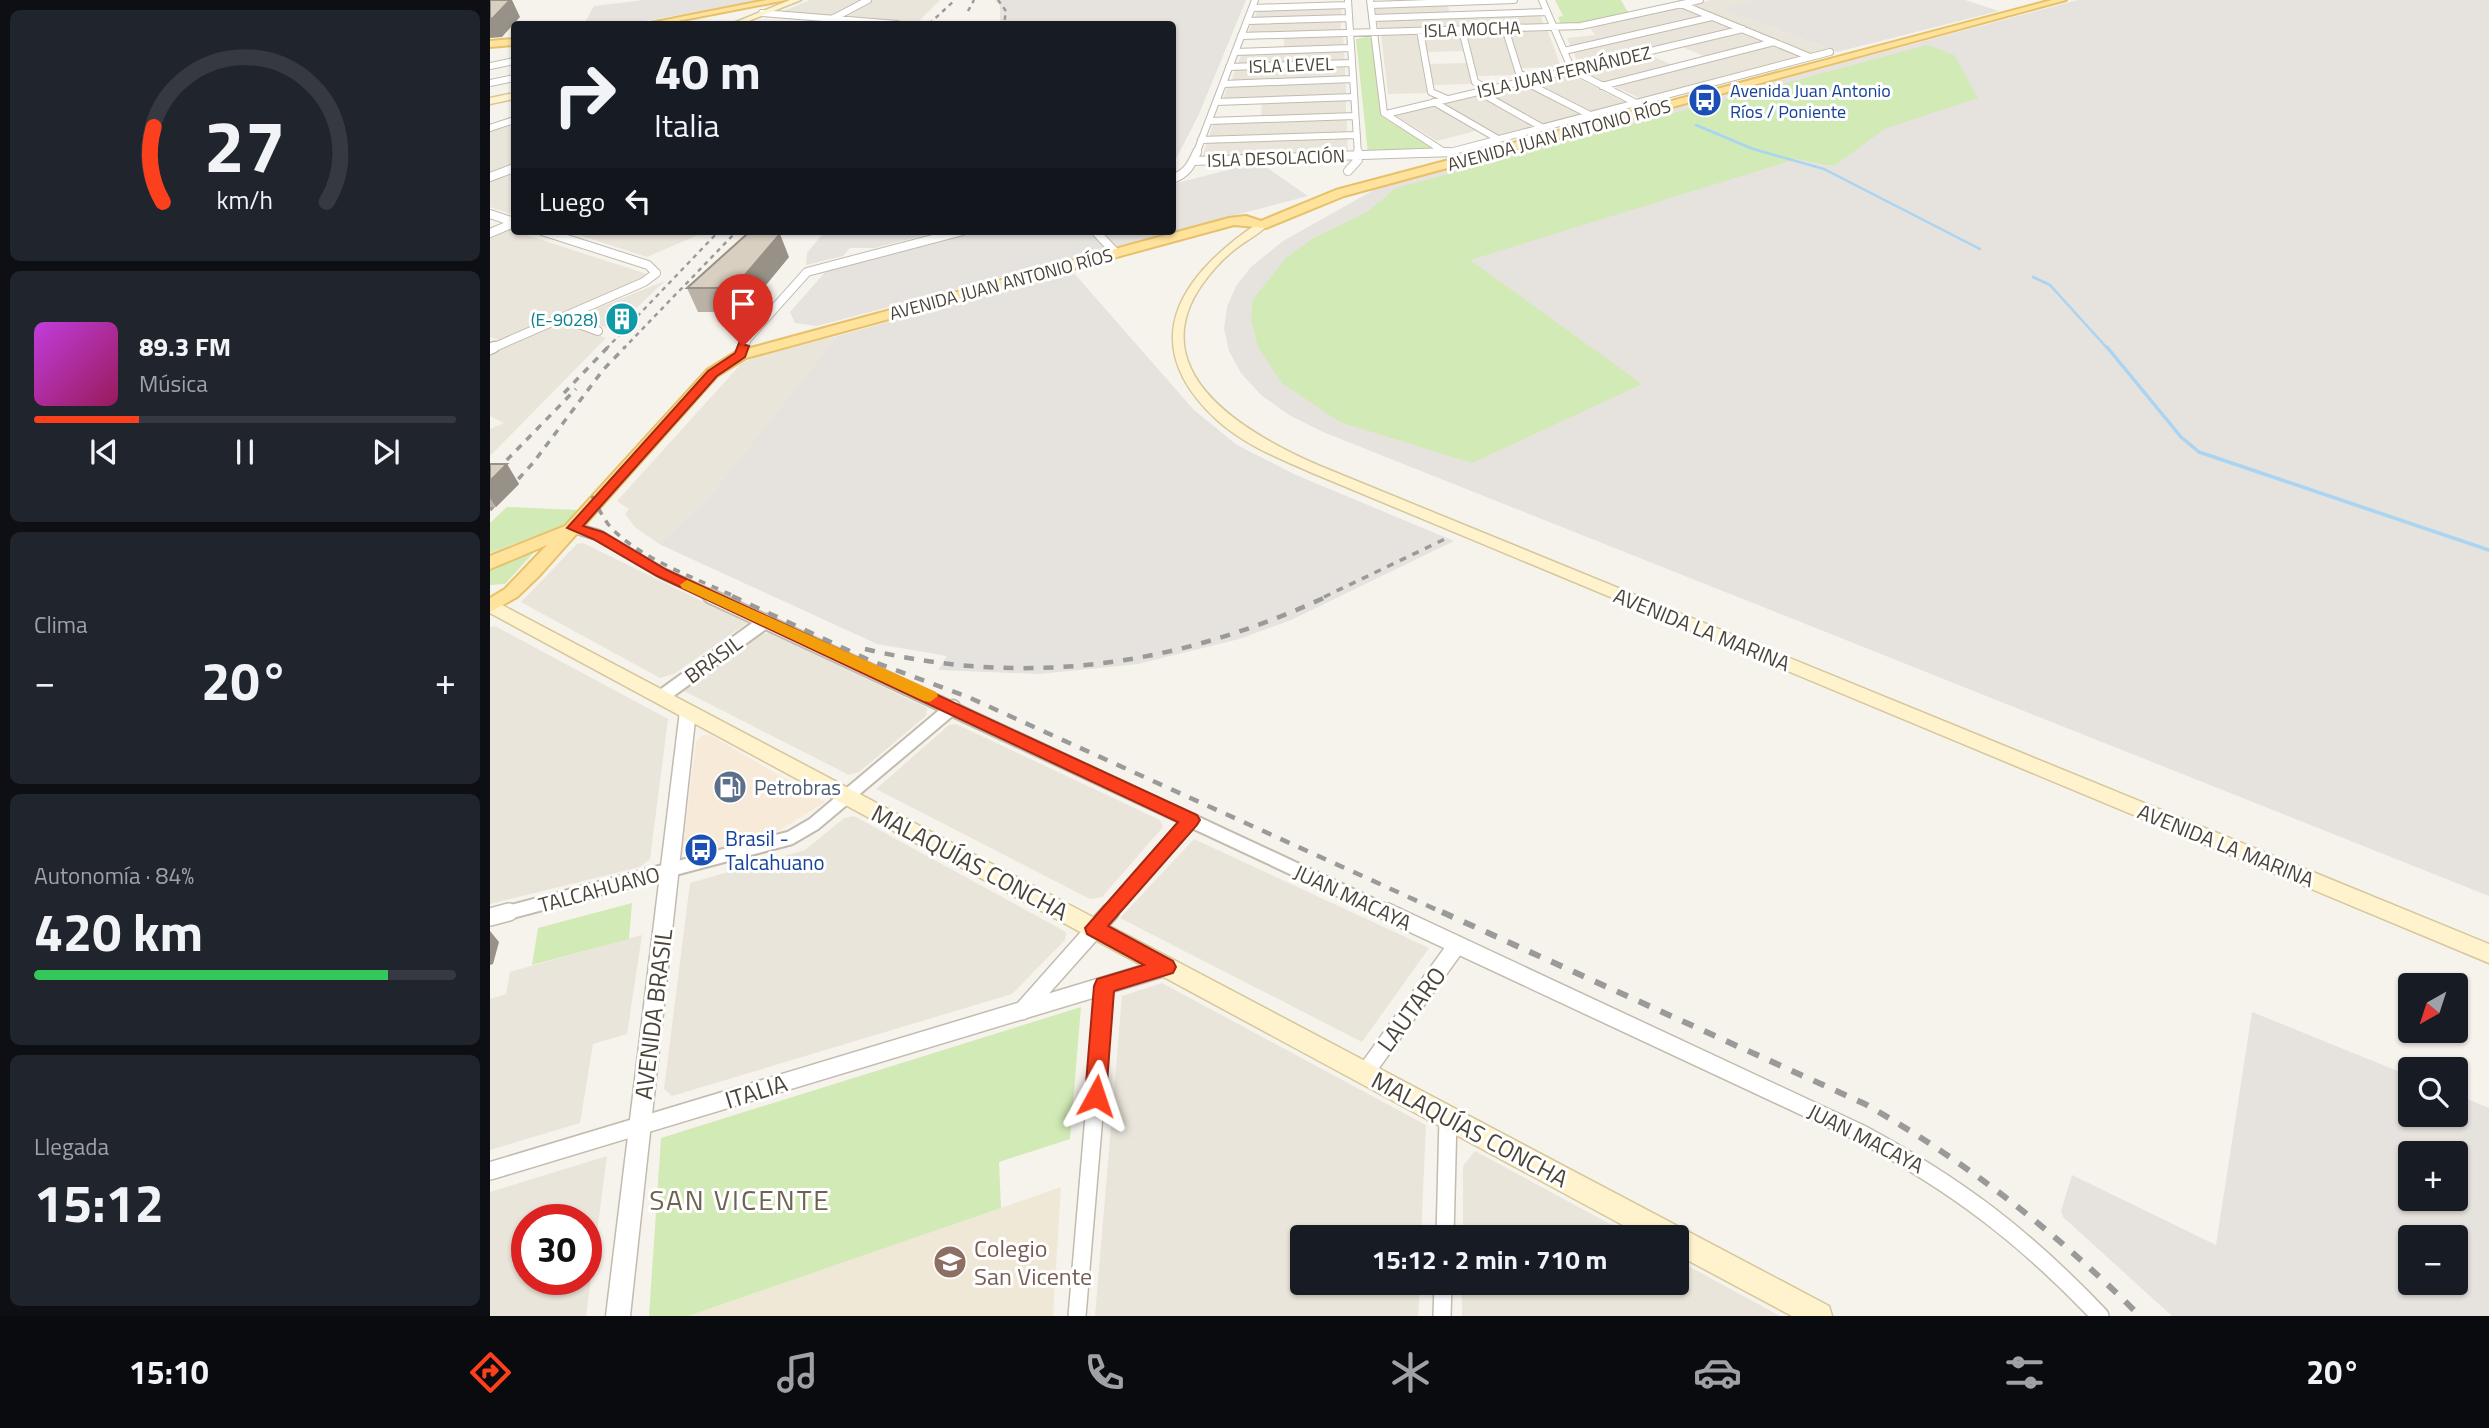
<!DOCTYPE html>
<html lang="es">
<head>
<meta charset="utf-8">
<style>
	:root { --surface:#171b24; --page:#20242c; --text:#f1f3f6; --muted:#9ea1a6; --line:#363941; --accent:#fc3f1d }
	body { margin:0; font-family:"Titillium Web",sans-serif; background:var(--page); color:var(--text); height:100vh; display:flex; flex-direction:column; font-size:26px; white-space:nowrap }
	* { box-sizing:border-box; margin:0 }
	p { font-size:23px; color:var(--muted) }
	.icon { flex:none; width:38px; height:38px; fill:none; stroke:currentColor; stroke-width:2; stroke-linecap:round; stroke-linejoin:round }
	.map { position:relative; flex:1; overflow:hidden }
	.details { display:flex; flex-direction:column; gap:10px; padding:10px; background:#0d0f14; width:490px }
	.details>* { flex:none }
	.top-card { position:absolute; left:21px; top:21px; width:665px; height:214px; border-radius:7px; box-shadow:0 2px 5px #0004; background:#171b24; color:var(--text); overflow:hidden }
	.needle { width:46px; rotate:219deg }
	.buttons { position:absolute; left:1908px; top:973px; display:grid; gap:14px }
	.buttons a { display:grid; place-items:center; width:70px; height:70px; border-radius:7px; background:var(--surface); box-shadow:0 2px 5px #0004; font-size:35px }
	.speed { position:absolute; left:21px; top:1204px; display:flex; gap:14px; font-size:35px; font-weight:700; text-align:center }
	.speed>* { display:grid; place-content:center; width:91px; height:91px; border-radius:50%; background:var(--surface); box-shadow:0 2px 5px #0004; line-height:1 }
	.speed .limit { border:10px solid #d22; background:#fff; color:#111 }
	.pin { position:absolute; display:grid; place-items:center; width:60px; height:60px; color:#fff; margin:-72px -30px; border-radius:50% 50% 50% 0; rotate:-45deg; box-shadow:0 0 7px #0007 }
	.pin .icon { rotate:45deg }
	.me { position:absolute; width:77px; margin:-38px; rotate:5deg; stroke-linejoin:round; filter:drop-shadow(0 0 5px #0008) }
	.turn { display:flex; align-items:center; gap:24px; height:147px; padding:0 28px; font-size:32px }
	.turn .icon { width:91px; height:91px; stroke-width:2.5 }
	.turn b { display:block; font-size:49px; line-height:60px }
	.then { display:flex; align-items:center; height:66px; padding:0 28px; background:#0003; gap:14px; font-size:26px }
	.big { font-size:52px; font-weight:700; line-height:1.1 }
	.details .widget { flex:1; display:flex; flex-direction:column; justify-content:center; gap:10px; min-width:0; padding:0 24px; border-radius:10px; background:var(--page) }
	.details .dial { align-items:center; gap:0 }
	.dial svg { height:182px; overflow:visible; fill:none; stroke:var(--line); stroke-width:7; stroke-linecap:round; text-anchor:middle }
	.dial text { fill:var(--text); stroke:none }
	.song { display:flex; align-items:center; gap:21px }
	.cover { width:84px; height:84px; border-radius:10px; background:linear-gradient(135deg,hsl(290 70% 55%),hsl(330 70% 35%)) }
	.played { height:7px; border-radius:4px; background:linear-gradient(90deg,var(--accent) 25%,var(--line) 25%) }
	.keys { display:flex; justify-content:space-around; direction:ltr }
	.heat { display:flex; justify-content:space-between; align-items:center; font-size:38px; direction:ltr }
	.charge { height:10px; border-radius:5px; background:linear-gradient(90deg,#34c759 84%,var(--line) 0) }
	.trip { position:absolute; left:800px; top:1225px; width:399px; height:70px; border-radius:7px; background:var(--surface); box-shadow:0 2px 5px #0004; font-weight:700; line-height:70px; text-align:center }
	.tab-bar { display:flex; height:112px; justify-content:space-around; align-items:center; background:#090b0e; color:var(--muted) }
	.tab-bar .icon { width:49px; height:49px }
	.tab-bar .current { color:var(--accent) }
	.tab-bar b { font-size:32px; color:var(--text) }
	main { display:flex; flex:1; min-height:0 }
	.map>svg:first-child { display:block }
</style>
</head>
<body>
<main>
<section class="details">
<div class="widget dial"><svg viewBox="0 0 100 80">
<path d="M14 69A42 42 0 1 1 86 69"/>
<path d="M14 69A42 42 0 0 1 10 36" stroke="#fc3f1d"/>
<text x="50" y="56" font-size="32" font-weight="700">27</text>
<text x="50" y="72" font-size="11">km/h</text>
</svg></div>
<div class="widget">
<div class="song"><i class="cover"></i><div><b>89.3 FM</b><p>Música</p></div></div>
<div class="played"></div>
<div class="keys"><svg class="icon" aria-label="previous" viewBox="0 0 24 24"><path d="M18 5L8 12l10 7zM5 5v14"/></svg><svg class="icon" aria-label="pause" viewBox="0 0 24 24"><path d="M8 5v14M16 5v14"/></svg><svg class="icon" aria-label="next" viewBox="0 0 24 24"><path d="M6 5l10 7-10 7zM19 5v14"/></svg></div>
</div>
<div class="widget"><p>Clima</p>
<div class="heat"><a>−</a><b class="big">20°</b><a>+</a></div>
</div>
<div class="widget"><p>Autonomía · 84%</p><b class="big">420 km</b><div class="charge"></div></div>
<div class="widget"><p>Llegada</p><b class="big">15:12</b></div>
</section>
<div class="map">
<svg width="1999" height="1316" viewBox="0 0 1999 1316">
	<rect width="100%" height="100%" fill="#f6f3ec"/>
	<path fill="#eae5da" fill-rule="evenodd" d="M320 0H450L426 24 289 13Z
		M1221 0H1267L1232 9 1338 49 1320 54 1200 5Z
		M957 3 960 14 886 17 885 6Z
		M851 6 852 17 764 20 768 9Z
		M1190 7 1215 17 1081 48 1077 38 1105 35 1100 28Z
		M1050 14 1054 25 890 30 886 19Z
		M852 19 850 31 758 34 762 22Z
		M1219 19 1245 30 1089 66 1083 51Z
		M1057 29 1071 67 1031 68 1019 30Z
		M1012 31 1026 75 987 76 976 32Z
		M1250 31 1277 42 1216 57 1190 46Z
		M969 32 973 51 936 52 933 33Z
		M926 33 937 93 898 94 891 34Z
		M853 35 854 47 794 49V37Z
		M1281 44 1309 56 1149 98 1122 85Z
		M854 49 855 62 747 66 752 53Z
		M1158 54 1184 66 1116 83 1091 71Z
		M977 63 982 84 942 85 938 64Z
		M855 65V78L741 82 746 68Z
		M1075 72 1135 102 1098 112 1037 81Z
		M856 81V94L733 99 738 85Z
		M1032 82 1092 113 1053 124 995 92Z
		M987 93 1045 126 1006 136 949 103Z
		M856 99V114L771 117 772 102Z
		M943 104 989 130 947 141 903 114Z
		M857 117V134L718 139 724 122Z
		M24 122V166L0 175V130Z
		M857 136 858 154 712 158 717 142Z
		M24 170V215L0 207V179Z
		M20 227 24 231 157 274 155 278 9 340 0 337V235Z
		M77 231H217L157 257Z
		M175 281 123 330 85 317Z
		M76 324 116 338 0 456V429L14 423 0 416V354L66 325Z
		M347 336 219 497 169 544 146 528 135 514 139 509 127 501 251 364 265 357Z
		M93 543 257 623 184 674 170 678 31 602 87 544Z
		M5 626 178 719 160 859 150 867 0 904V627Z
		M279 633 437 708 436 716 369 772 359 775 192 690 270 635Z
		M466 724 670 820 673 827 612 897 600 899 386 789 459 725Z
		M364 816 576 932 575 940 522 994 182 1096 174 1089 200 883 315 850 354 818Z
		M704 839 939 948 872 1042 630 918Z
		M152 935 137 1034 103 1044 90 1123 0 1150V999L16 994 20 972Z
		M672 983 936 1125 931 1237H812V1283H930L928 1316H605L632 996Z
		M985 1151 1144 1237H973V1166Z
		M117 1156 96 1316H0V1192ZM37 1220H96V1279H37Z
		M1187 1260 1290 1316H972V1283H1186Z"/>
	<path fill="#f7ead8" d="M213 735H220L335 802 285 833 200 858 192 854 206 742Z"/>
	<path fill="#e6e2dd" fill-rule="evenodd" d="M154 0H279L136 24H94L104 6Z
		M505 0H756L709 114 683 165 682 24H510V5Z
		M1267 0H1475L1509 11 1347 52 1231 9Z
		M1588 0H1999V896L833 432 799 415 771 395 751 373 739 351 734 329 737 307 746 286 761 267 793 241 891 186Z
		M769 162 818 196 327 326 305 323 300 312 337 270 493 231H682L683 184Z
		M335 231H453L384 248H360L353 256 316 265 317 253Z
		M583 272 704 410 747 445 806 475 964 541 801 620 749 639 648 664 549 674 448 670 457 656 387 644 169 544 219 497 347 336Z
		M1762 1012 1920 1076V1115H1965V1094L1999 1108V1316H1682L1573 1217 1571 1211 1582 1175 1726 1245ZM1965 1153V1199H1920V1153ZM1965 1237V1283H1920V1237Z"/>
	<path fill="#efe8d6" d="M571 1187 563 1316H198L511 1208Z"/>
	<path fill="#d2eab5" d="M1065 0H1131L1139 14 1105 22 1071 25 1068 17 1073 16Z
		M877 37 883 39 891 116 947 151 878 154 866 39Z
		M1437 45 1464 55 1488 98 1396 128 1344 166 1306 159 980 260 1152 384 982 463 850 422 792 383 768 347 761 319 763 299 796 258 822 239 877 212 906 188Z
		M17 507 89 510 73 526 0 553V523Z
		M46 550 15 584 0 585V571Z
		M142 903 139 939 42 965 48 928Z
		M591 1007 580 1139 509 1162 511 1208 198 1316H159L171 1138Z"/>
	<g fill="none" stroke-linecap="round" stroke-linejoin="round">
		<path stroke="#a9d4f2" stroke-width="2.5" d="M1206 125 1263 149 1334 169 1490 249
			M1543 277 1560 285 1618 349"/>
		<path stroke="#a9d4f2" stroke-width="3.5" d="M1617 347 1691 437 1709 452 1999 550"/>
		<defs>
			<path id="minor-far4" d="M858 0 868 154
				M880 0 894 113 956 153
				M1052 0 1082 70 1148 104
				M1191 4 1320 57
				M881 5 1024 0
				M762 8 858 5
				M272 13 407 24
				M882 18 1057 12
				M342 19 378 0
				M757 21 859 18
				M1015 28 1029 73 1039 79
				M972 30 985 82 999 89
				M930 31 941 92 957 99
				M751 36 1091 26 1210 0
				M1074 51 1222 17
				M745 52 861 48
				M0 66 24 61
				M739 67 862 63
				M1033 81 1100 115
				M0 83 24 78
				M733 84 863 79
				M1112 86 1284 42
				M989 92 1053 128
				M726 102 864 97
				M944 102 1008 139
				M896 114 1253 29
				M719 121 865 116
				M0 128 24 120
				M711 140 867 135
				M706 154 765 0
				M925 154 956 153 1340 52"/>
			<path id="minor-far3" d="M704 161 959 152
				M858 171 868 160V152
				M0 177 24 168
				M682 179C696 174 701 166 707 152
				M0 214 24 222
				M605 231 626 253
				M0 233 24 223
				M72 318 108 331
				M0 349 154 282 166 273 158 265 52 231
				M253 349 257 339 317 272 473 231"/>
			<path id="minor-far2" d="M0 349 4 347
				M251 355 254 347
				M84 528 108 535 172 573 224 597"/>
			<path id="minor-far1" d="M220 596 901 914
				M171 697 276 621
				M12 914 300 838 324 824 463 707
				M618 914 701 820"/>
			<path id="minor" d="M897 912 1372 1134C1468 1186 1535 1237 1610 1316
				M0 917 19 912
				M532 1011 620 912
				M875 1073 967 945
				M0 1171 676 967
				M955 1237 958 1118
				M587 1316 615 986
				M952 1316 953 1283"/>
			<path id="tertiary" d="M198 705 204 707 206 711 140 1316H116L190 711 192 707Z"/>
			<path id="secondary" d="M300 0H311L251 24H241Z
				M24 93V99L0 104V98Z
				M768 223 778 225C770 233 761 238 752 244 736 255 722 270 711 286 650 376 763 437 830 466L1999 944V963L820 472C788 458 753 444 727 420 644 343 690 276 768 223Z
				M0 602 8 603 1339 1306 1342 1316H1302L1186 1254V1237H1155L0 613Z"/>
			<path id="primary" d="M277 0H296L172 24H155Z
				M1562 0H1576L854 196 776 228 744 225 256 358 227 376 49 576 27 597 0 612V598L15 589 57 545 0 569V556L75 526 217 370 246 352 739 218 756 216 771 221 846 190Z
				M24 39V45L0 47V41Z"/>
		</defs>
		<use href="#minor-far4" stroke="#c2bbae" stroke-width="8"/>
		<use href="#minor-far3" stroke="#c2bbae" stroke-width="10"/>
		<use href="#minor-far2" stroke="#c2bbae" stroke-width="13"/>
		<use href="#minor-far1" stroke="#c2bbae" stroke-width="17"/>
		<use href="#minor" stroke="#c2bbae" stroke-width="20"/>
		<use href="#tertiary" stroke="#c2bbae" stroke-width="3"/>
		<use href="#secondary" stroke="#d6c79b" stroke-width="3"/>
		<use href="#primary" stroke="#e6c16a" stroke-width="4"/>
		<use href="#minor-far4" stroke="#fff" stroke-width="6"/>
		<use href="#minor-far3" stroke="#fff" stroke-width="8"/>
		<use href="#minor-far2" stroke="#fff" stroke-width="10"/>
		<use href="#minor-far1" stroke="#fff" stroke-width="13"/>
		<use href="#minor" stroke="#fff" stroke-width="17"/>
		<use href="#tertiary" fill="#fff" fill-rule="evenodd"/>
		<use href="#secondary" fill="#fff3cd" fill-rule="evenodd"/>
		<use href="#primary" fill="#ffe39c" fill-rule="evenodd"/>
		<path stroke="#9a9a9a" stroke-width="2.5" stroke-dasharray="4.5 4.5" stroke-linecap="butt" d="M508 0 516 11 514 24
			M478 11 484 0
			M439 24 465 0
			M116 349 229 231
			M133 349 247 231"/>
		<path stroke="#9a9a9a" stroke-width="3.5" stroke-dasharray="7 7" stroke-linecap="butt" d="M74 393 118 347
			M7 470 86 389
			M102 496C107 505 112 516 118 524 145 557 208 579 246 597
			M0 510 43 463 113 370 135 347
			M834 597 957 538"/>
		<path stroke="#9a9a9a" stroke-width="4.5" stroke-dasharray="10 10" stroke-linecap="butt" d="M242 596 379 660 478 697 956 914
			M375 649C538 688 687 666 838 596"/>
		<path stroke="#9a9a9a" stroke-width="6" stroke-dasharray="12 12" stroke-linecap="butt" d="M952 912 1375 1104C1477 1162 1567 1233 1650 1316"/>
	</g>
	<path fill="#bab2a6" d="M299 257 271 291 274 300 264 312H208L197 288Z
		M0 464H17L29 484 6 507H0Z"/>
	<path fill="#979187" d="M20 0H22L30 17 12 37 0 38V19Z
		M290 234 299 257 271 291 274 300 264 312 254 288V276Z
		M17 464 29 484 6 507 0 498V481Z
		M0 931 9 942 3 964 0 965Z"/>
	<path fill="#d8cfc1" stroke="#979187" stroke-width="2" d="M0 0H20L3 18 0 19Z
		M257 234H290L254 276H265L254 288H197Z
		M0 464H17L0 481Z"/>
	<path fill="#fc3f1d" stroke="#a42913" stroke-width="2" d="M249 343 259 346 255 357 227 376 93 526 113 532 177 570 707 815 710 820 707 825 618 926 683 961 686 967 683 973 624 991 616 1096 613 1103 606 1106 598 1103 595 1096 604 986 607 979 654 965 597 934 595 928 688 822 167 576 103 539 77 528 218 371 245 353Z"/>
	<path fill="#f59e0b" d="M197 580 446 692 448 696 440 702 434 701 192 588 190 585Z"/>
	<defs>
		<symbol id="bus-disc" viewBox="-11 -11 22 22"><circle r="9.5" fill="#1a4fb4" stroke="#fff"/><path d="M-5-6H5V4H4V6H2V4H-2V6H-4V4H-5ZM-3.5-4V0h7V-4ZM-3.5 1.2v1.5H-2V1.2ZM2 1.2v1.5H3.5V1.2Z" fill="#fff"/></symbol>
		<symbol id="building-disc" viewBox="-11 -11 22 22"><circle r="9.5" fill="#0f9aa8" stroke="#fff"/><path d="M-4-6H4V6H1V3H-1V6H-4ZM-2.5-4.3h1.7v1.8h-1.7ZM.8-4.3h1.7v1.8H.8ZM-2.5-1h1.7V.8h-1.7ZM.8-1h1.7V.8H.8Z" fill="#fff"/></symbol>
		<symbol id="fuel-disc" viewBox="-11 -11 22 22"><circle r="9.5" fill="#5c6f8a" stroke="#fff"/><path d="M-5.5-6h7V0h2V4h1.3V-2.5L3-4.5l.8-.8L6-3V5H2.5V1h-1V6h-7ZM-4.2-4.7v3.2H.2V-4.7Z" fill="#fff"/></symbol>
		<symbol id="school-disc" viewBox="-11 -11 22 22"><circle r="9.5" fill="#8d6e63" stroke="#fff"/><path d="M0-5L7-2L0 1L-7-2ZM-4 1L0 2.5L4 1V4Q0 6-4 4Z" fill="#fff"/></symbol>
	</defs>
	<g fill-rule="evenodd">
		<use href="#bus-disc" x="1196" y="81" width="38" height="38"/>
		<use href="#building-disc" x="113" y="300" width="38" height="38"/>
		<use href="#fuel-disc" x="221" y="768" width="38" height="38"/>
		<use href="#bus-disc" x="192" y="831" width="38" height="38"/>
		<use href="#school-disc" x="441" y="1243" width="38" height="38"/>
	</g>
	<g text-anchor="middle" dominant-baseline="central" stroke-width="6" stroke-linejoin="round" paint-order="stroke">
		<g font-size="18" fill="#4b4439" stroke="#fff">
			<text transform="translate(982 29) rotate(-2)">ISLA MOCHA</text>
			<text transform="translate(801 65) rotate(-2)">ISLA LEVEL</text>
			<text transform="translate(1074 72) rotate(-13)">ISLA JUAN FERNÁNDEZ</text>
			<text transform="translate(1069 135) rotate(-15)">AVENIDA JUAN ANTONIO RÍOS</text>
			<text transform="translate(786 158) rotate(-2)">ISLA DESOLACIÓN</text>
			<text transform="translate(511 284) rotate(-15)">AVENIDA JUAN ANTONIO RÍOS</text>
		</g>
		<g font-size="18" fill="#164399" stroke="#fff" text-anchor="start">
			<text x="1240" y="90">Avenida Juan Antonio<tspan x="1240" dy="21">Ríos / Poniente</tspan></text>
		</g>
		<g font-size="18" fill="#0d838f" stroke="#fff" text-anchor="end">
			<text x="108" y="319">(E-9028)</text>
		</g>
		<g font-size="21" fill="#4b4439" stroke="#fff">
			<text transform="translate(1212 629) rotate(22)">AVENIDA LA MARINA</text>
			<text transform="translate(223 659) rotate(-36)">BRASIL</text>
			<text transform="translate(1736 845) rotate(22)">AVENIDA LA MARINA</text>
			<text transform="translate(109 889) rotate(-15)">TALCAHUANO</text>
			<text transform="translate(863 897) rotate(25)">JUAN MACAYA</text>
			<text transform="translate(1376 1138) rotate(27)">JUAN MACAYA</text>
		</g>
		<g font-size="21" fill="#4e5e75" stroke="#fff" text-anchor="start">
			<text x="264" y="787">Petrobras</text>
		</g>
		<g font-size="21" fill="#164399" stroke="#fff" text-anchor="start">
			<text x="235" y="838">Brasil -<tspan x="235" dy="24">Talcahuano</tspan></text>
		</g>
		<g font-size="24" fill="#4b4439" stroke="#fff">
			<text transform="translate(480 862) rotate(28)">MALAQUÍAS CONCHA</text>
			<text transform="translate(921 1009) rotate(-54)">LAUTARO</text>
			<text transform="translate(163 1014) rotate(-83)">AVENIDA BRASIL</text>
			<text transform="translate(266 1091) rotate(-17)">ITALIA</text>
			<text transform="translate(980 1129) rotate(28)">MALAQUÍAS CONCHA</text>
		</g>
		<g font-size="24" fill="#785e54" stroke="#fff" text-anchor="start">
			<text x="484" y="1248">Colegio<tspan x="484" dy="28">San Vicente</tspan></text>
		</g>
		<g font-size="28" letter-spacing="2" fill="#6e6250" stroke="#fff">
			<text x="250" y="1199">SAN VICENTE</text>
		</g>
	</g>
</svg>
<div class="buttons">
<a><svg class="needle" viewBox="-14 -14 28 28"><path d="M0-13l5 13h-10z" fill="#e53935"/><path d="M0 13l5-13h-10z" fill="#9ea1a6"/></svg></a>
<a><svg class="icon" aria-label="search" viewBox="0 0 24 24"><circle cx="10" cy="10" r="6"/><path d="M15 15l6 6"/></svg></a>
<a>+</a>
<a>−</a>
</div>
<div class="speed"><div class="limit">30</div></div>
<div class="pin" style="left:253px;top:346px;background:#d93025"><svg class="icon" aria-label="arrive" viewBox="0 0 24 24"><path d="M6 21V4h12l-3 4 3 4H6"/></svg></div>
<svg class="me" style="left:606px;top:1096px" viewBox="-20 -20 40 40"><path d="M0-17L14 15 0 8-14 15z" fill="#fc3f1d" stroke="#fff" stroke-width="4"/></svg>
<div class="trip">15:12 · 2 min · 710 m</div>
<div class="top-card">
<div class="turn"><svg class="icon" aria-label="right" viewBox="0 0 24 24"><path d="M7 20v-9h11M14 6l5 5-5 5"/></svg><div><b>40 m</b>Italia</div></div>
<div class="then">Luego<svg class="icon" aria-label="left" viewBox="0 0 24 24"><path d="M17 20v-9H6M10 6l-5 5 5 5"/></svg></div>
</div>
</div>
</main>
<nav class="tab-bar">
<b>15:10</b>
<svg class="icon current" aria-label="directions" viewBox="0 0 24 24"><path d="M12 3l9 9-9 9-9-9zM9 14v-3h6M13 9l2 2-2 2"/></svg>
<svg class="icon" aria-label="music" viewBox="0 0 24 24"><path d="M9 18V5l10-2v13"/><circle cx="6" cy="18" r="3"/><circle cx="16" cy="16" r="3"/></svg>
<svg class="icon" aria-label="phone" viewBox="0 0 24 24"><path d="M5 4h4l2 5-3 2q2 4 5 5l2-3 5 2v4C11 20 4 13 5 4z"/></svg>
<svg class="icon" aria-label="climate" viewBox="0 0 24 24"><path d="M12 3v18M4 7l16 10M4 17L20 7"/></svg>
<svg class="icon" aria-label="car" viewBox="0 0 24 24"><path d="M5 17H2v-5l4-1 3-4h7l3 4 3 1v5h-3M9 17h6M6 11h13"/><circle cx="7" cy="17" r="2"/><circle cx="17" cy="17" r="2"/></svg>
<svg class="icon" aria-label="filters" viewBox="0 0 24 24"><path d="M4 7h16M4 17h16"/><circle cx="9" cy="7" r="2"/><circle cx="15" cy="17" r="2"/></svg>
<b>20°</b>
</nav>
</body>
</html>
